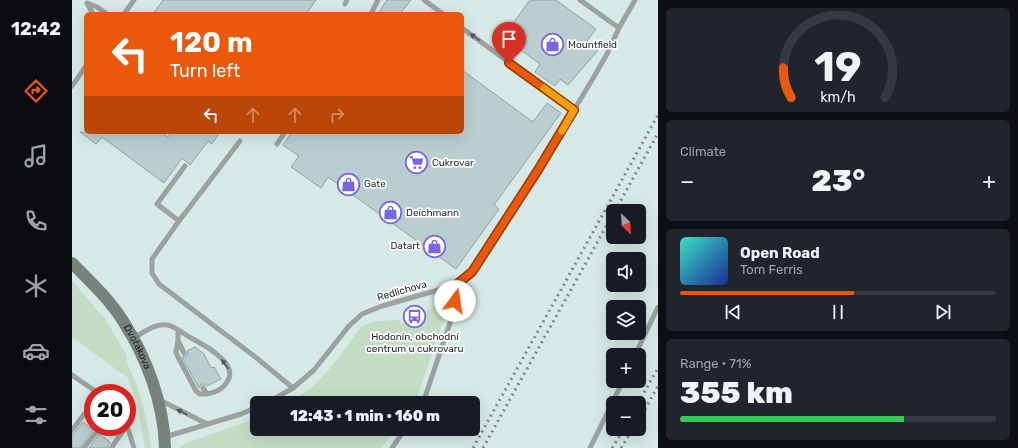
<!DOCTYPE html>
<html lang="en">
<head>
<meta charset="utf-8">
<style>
	:root { --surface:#171b24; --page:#20242c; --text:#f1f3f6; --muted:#9ea1a6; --line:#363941; --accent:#ea580c }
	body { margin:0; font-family:Rubik,sans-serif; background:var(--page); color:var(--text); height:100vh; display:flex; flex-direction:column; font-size:15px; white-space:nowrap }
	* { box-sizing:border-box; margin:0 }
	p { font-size:13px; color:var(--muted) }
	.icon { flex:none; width:22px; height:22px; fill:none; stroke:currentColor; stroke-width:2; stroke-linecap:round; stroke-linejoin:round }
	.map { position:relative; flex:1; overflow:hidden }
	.panel { display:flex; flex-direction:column; gap:8px; padding:8px; background:#0d0f14; width:360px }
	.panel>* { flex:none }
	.top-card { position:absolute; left:12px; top:12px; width:380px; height:122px; border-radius:6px; box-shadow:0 4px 16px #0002; background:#ea580c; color:#fff; overflow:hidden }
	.needle { width:26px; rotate:155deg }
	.buttons { position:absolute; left:534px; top:204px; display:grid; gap:8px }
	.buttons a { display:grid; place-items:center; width:40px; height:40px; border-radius:6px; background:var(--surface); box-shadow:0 4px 16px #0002; font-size:20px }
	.speed { position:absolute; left:12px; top:384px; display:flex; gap:8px; font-size:20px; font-weight:700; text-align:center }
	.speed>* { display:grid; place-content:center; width:52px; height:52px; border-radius:50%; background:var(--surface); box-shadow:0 4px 16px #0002; line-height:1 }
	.speed .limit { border:6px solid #d22; background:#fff; color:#111 }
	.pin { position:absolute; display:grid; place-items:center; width:34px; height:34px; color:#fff; margin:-41px -17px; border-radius:50% 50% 50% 0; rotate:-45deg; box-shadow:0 0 4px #0007 }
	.pin .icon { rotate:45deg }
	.me { position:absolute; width:44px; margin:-22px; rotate:14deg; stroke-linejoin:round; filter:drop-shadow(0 0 3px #0008) }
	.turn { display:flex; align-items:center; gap:14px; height:84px; padding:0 20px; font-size:18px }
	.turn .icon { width:52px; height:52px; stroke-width:2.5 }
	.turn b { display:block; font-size:28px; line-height:34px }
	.lanes { display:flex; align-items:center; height:38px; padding:0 20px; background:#0003; justify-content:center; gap:20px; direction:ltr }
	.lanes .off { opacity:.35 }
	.big { font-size:30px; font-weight:800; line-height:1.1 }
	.panel .card { flex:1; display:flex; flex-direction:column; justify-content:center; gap:6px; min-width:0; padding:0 14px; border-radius:6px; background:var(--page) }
	.panel .dial { align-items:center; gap:0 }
	.dial svg { height:104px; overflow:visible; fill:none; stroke:var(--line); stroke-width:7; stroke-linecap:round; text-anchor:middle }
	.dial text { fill:var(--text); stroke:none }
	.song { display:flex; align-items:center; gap:12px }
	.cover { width:48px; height:48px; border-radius:6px; background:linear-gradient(135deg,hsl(170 70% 55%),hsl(230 70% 35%)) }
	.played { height:4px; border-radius:2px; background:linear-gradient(90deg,var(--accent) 55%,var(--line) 55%) }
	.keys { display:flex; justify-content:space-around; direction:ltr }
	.heat { display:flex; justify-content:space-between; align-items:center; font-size:22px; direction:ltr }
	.charge { height:6px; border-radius:3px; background:linear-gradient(90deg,#34c759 71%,var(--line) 0) }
	.trip { position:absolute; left:178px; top:396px; width:230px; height:40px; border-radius:6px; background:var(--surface); box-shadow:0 4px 16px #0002; font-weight:800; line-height:40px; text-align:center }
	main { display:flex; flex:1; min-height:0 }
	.menu { display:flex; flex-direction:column; width:72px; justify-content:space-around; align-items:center; background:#090b0e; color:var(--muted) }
	.menu .icon { width:28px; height:28px }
	.menu .selected { color:var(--accent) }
	.menu b { font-size:18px; color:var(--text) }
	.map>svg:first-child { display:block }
</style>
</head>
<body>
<main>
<nav class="menu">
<b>12:42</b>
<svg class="icon selected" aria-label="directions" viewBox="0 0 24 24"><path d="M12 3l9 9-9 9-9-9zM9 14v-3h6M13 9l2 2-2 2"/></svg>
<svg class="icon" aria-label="music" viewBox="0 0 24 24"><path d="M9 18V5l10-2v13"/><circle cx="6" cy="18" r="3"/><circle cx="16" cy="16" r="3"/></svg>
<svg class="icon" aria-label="phone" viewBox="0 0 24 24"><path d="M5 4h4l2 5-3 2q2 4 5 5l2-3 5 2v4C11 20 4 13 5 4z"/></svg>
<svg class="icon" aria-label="climate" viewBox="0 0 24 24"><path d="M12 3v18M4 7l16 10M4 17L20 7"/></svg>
<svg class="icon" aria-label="car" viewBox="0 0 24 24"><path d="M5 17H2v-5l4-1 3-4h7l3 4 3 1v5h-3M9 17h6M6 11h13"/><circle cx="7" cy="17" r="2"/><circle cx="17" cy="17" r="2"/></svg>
<svg class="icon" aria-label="filters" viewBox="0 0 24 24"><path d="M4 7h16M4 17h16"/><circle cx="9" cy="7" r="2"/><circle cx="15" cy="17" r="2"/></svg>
</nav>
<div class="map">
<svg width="586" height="448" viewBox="0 0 586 448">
	<rect width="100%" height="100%" fill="#d6e9e6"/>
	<path fill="#c4dcc4" d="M0 281 34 320 55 356 54 361C68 388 75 418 79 448H73L65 403 56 378 3 339H0Z
		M366 299 374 302 376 307 343 403H216C248 387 268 356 288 328 299 319 315 321 328 320L329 324 343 321V318L364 305Z
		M185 418V429H324L309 448H107L112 444Z"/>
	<path fill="#bacdcf" stroke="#90a3a5" d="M91 0H244L234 14H81Z
		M315 0H339L328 14H306Z
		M458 0H484L524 29 515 41 527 49 496 85 488 79 483 86 463 72 468 64 431 37Z
		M390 70 461 122 475 103 489 113 422 205 427 209 384 269 256 177 249 188 219 167 227 156 211 145 220 132H390Z
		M8 132H89L96 137 99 132H148L140 144 136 141 118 165 110 158 92 183 30 137 24 144Z
		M123 347 132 354 139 368 142 367 149 379 135 386 132 384H129L127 388 110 357 114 356 116 354 115 351Z
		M11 422 21 430 8 448H0V434L3 432Z
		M27 434 38 442 35 448H17Z"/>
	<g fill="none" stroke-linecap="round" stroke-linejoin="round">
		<path stroke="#9ba29f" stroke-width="5" d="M352 0 371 14
			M508 0 547 28
			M15 3 25 7 35 14
			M15 3 21 14
			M273 4 275 0
			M52 14 62 0
			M299 14 306 0
			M390 28 502 110
			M0 86 14 66
			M168 141 107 221 80 259V273L87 284 182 356 221 388
			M205 144 213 132
			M107 221 85 204 113 166
			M106 330V340L112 353
			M61 338C71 333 83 323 95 325 103 326 112 334 119 338 132 345 168 364 155 382 150 390 144 392 135 394L131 388
			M106 340 104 352 105 355 124 391 128 394H135
			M563 355 586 307
			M0 375 26 393
			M88 400 135 424
			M195 403 221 388 242 370 277 326 290 314 310 306 384 285 400 272 466 170 523 75 535 54 547 28 563 0
			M351 403 382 311 384 285
			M55 425 62 448
			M0 430 21 403
			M93 437 169 414 185 407
			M12 448 28 427
			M39 448 54 427
			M320 448 333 429
			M518 448 551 381"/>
		<path stroke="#78827d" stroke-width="12" id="s1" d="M0 263C18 281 37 299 51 321 75 358 92 404 93 448"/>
		<path stroke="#7e8b89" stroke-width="3" stroke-dasharray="2 4" stroke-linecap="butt" d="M543 211 586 133
			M566 403 586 368
			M567 420 586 386
			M401 448 586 115
			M411 448 541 214
			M540 448 552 429
			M549 448 561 429"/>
	</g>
	<defs><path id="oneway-solid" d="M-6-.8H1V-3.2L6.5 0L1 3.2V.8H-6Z"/></defs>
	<g fill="#515856">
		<use href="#oneway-solid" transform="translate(403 37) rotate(-144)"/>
		<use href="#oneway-solid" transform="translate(153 364) rotate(-126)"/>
		<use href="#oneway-solid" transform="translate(110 412) rotate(-153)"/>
	</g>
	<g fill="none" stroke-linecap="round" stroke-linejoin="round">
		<defs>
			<path id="route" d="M383 301 384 285 400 272 466 170 502 110 437 63"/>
		</defs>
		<use href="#route" stroke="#983908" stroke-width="10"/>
		<use href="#route" stroke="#ea580c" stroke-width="7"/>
		<path stroke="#f59e0b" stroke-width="7" d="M472 88 502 110 490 131"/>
	</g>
	<defs>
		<symbol id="shop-ring" viewBox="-11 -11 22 22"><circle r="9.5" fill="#fff" stroke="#7767e2" stroke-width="1.5"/><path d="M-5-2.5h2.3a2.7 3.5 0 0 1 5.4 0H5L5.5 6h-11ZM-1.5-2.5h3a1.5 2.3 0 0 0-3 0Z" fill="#7767e2"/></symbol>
		<symbol id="supermarket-ring" viewBox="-11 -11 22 22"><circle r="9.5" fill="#fff" stroke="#7767e2" stroke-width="1.5"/><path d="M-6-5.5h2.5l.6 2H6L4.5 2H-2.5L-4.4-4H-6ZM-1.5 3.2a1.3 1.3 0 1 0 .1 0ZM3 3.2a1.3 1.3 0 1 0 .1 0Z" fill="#7767e2"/></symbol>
		<symbol id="bus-ring" viewBox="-11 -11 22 22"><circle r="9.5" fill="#fff" stroke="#7767e2" stroke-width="1.5"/><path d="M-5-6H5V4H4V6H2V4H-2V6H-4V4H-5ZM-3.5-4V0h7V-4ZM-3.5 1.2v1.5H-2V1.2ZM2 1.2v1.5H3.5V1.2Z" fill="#7767e2"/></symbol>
	</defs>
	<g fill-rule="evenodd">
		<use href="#shop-ring" x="468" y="32" width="25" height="25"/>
		<use href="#supermarket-ring" x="332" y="150" width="25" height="25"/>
		<use href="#shop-ring" x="264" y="172" width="25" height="25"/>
		<use href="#shop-ring" x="306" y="200" width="25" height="25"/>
		<use href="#shop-ring" x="350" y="234" width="25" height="25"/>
		<use href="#bus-ring" x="330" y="304" width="25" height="25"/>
	</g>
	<g text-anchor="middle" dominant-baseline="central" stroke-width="3.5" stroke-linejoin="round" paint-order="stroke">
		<g font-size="10" fill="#1f2725" stroke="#fff" text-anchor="start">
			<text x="496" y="45">Mountfield</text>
			<text x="360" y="163">Cukrovar</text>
			<text x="292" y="184">Gate</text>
			<text x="334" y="213">Deichmann</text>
			<text x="348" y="246" text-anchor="end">Datart</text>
			<text x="343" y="337" text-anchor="middle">Hodonín, obchodní<tspan x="343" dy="12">centrum u cukrovaru</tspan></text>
		</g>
		<g font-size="10" fill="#1f2725" stroke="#fff">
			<text transform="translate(330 291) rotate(-16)">Redlichova</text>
			<text stroke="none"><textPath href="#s1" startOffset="107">Dvořákova</textPath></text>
		</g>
	</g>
</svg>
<div class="buttons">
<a><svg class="needle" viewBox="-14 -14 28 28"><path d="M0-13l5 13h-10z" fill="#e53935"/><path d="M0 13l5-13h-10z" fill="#9ea1a6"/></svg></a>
<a><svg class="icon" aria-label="sound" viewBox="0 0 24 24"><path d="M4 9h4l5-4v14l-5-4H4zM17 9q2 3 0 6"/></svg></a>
<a><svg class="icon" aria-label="layers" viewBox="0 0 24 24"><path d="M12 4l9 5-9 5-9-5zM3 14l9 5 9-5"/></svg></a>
<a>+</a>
<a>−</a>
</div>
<div class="speed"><div class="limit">20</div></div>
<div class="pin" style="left:437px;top:63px;background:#d93025"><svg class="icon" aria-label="arrive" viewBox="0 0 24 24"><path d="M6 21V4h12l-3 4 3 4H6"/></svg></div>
<svg class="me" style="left:383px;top:301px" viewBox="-20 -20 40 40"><circle r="19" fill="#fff"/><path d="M0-13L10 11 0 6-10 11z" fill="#ea580c"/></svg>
<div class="trip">12:43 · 1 min · 160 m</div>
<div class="top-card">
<div class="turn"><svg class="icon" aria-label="left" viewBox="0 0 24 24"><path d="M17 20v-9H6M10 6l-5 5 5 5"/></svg><div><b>120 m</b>Turn left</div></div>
<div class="lanes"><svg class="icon" aria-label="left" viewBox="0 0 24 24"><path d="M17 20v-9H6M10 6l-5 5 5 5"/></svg><svg class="icon off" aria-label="ahead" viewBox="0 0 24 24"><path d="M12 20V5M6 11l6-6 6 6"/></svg><svg class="icon off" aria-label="ahead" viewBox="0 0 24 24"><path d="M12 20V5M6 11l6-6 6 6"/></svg><svg class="icon off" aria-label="right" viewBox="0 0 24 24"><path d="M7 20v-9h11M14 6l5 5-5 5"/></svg></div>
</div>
</div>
<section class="panel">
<div class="card dial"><svg viewBox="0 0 100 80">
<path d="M14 69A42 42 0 1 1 86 69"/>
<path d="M14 69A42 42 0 0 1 8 46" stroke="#ea580c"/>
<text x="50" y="56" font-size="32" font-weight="700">19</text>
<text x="50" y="72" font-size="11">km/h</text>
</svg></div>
<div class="card"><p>Climate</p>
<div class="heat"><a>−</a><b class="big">23°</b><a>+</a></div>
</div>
<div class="card">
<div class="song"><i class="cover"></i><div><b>Open Road</b><p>Tom Ferris</p></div></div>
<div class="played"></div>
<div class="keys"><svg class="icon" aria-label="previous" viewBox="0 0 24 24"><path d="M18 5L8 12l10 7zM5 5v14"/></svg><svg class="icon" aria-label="pause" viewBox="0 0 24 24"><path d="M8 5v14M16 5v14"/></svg><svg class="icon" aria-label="next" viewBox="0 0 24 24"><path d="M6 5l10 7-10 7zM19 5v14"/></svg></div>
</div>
<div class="card"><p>Range · 71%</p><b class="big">355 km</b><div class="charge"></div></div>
</section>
</main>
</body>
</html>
